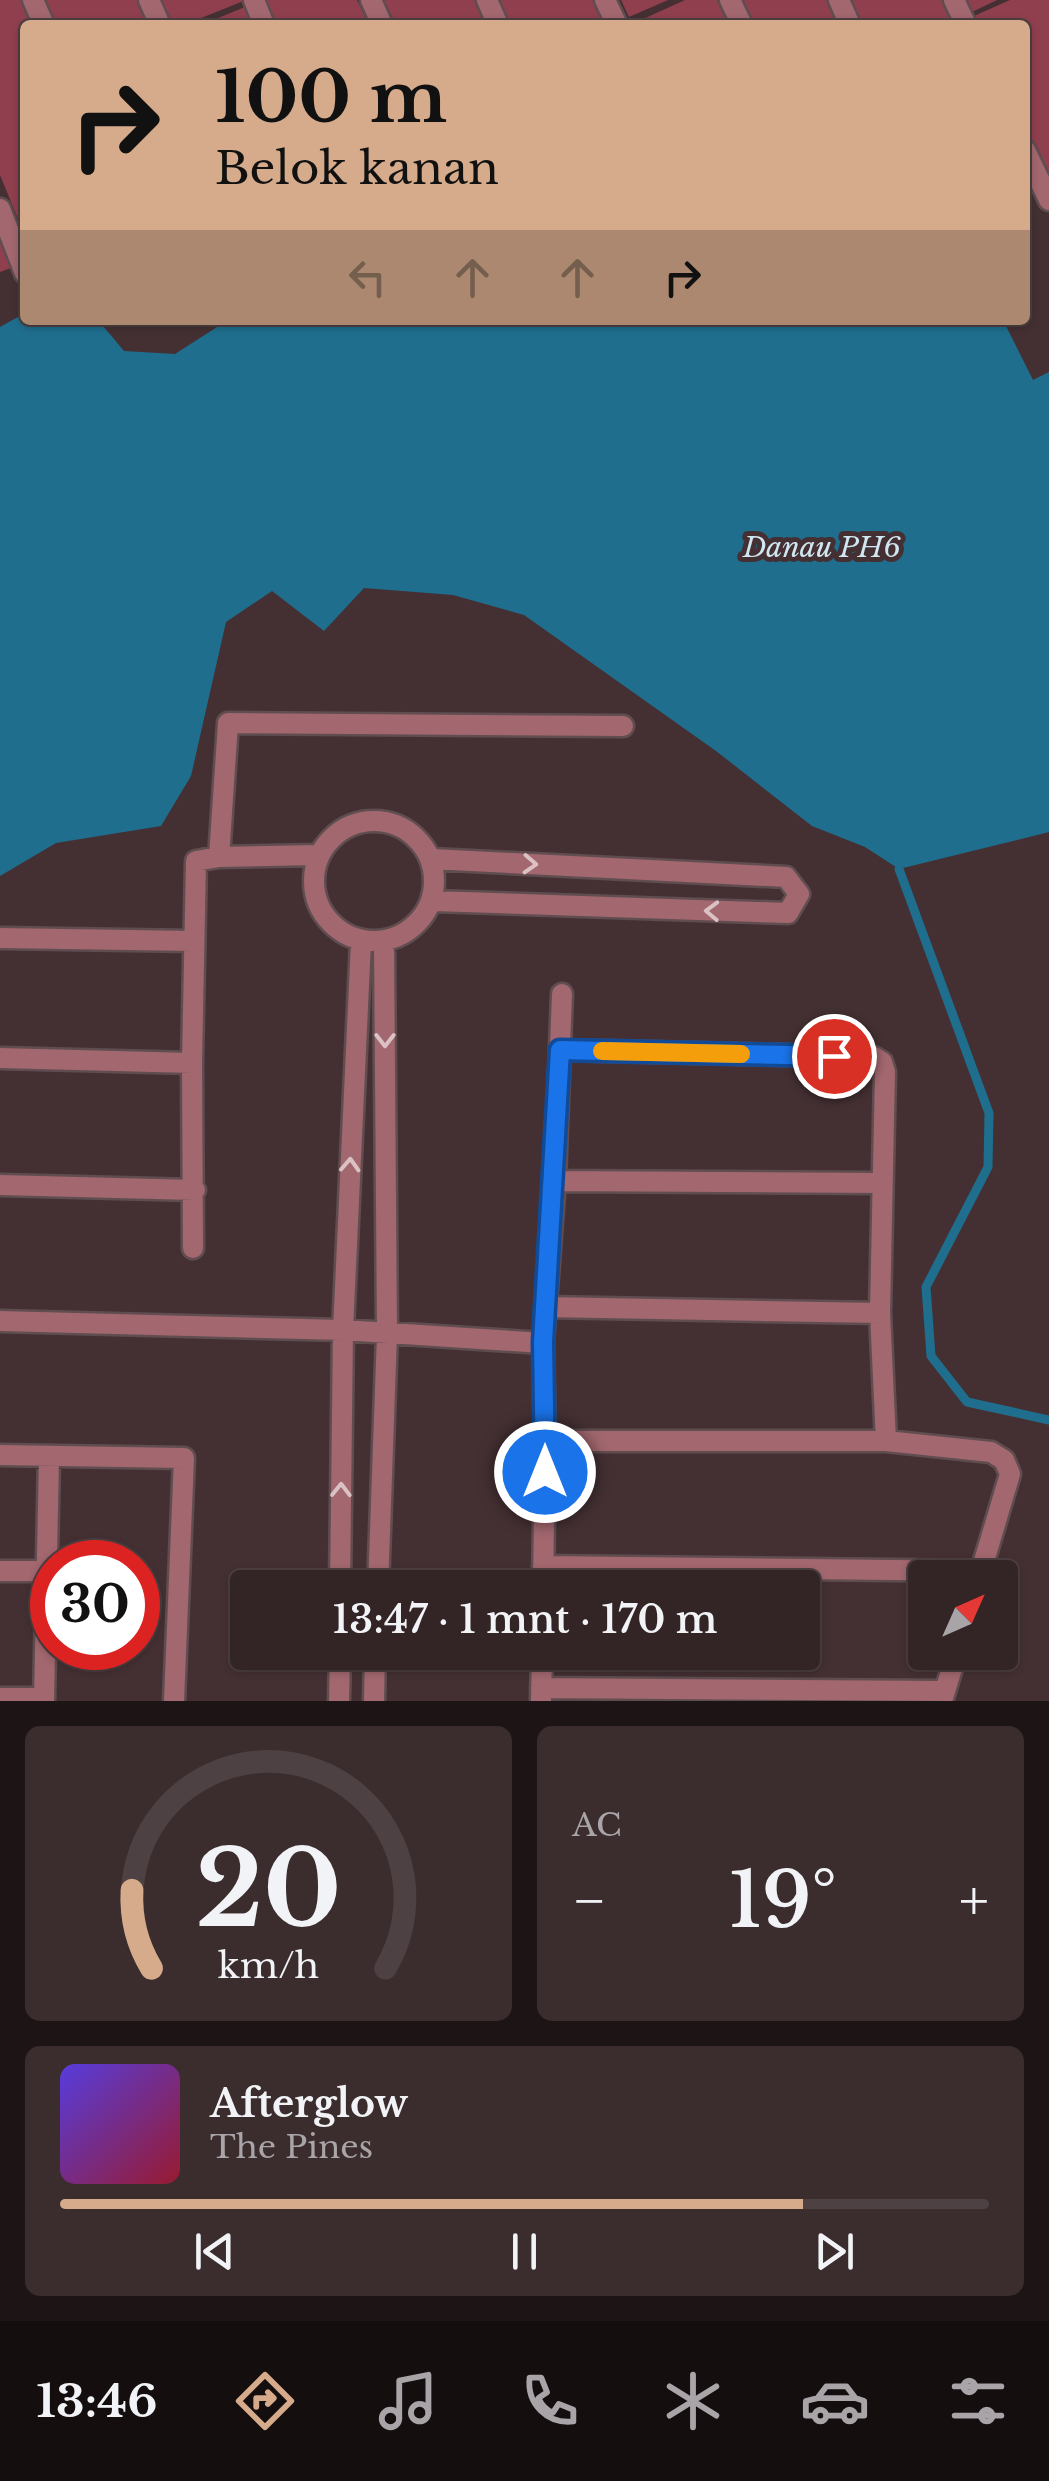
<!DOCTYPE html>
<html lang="id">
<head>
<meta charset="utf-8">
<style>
	:root { --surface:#332426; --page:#3b2c2e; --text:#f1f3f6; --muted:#a9a4a7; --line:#4e4143; --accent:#d6ab8b }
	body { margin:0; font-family:"Libre Baskerville",serif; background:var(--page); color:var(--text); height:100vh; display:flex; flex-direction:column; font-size:38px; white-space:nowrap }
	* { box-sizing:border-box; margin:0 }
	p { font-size:32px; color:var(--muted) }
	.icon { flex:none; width:55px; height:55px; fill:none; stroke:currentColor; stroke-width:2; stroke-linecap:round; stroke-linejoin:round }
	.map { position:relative; height:1701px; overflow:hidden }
	.drawer { display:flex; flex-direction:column; gap:25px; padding:25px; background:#1c1415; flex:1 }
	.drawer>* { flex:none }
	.banner { position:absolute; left:20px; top:20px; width:1010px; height:305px; border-radius:10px; box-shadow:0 2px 8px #0004,0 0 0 2px var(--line); background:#d6ab8b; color:#111; overflow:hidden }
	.needle { width:65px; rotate:45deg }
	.buttons { position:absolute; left:908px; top:1560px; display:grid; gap:20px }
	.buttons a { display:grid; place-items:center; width:110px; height:110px; border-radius:10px; background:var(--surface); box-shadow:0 2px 8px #0004,0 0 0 2px var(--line); font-size:50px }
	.speed { position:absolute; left:30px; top:1540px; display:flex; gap:20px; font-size:50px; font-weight:700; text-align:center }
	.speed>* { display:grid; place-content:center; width:130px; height:130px; border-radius:50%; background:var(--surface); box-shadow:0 2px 8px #0004,0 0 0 2px var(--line); line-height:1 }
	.speed .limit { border:15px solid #d22; background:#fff; color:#111 }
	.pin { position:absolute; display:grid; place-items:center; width:85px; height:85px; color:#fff; margin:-42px; border:5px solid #fff; border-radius:50%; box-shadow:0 2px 10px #0007 }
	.me { position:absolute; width:110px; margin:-55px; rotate:0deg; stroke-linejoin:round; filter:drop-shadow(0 0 8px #0008) }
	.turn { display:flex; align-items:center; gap:35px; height:210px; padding:0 30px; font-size:45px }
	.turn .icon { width:130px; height:130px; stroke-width:2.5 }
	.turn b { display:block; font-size:70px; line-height:85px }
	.lanes { display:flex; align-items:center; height:95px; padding:0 30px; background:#0003; justify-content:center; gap:50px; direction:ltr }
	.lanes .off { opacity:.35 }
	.big { font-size:75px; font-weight:600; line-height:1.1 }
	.drawer .tile { flex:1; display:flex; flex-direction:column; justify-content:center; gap:15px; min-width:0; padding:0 35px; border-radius:15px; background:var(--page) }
	.drawer .dial { align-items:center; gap:0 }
	.dial svg { height:260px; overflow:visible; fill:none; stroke:var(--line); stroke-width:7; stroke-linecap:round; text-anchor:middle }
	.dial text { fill:var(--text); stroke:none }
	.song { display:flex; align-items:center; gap:30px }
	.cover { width:120px; height:120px; border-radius:15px; background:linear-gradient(135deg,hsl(250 70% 55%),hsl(350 70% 35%)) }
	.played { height:10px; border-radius:5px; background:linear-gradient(90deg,var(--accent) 80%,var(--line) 80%) }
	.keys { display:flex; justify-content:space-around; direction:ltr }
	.heat { display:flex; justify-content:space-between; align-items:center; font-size:55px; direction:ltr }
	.drawer .tiles { flex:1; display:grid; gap:25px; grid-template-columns:1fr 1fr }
	.tile:last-child { grid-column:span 2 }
	.trip { position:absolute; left:230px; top:1570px; width:590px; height:100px; border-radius:10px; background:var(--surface); box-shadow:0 2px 8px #0004,0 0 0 2px var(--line); font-weight:600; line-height:100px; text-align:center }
	.tab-bar { display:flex; height:160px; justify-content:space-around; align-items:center; background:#140e0f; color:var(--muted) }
	.tab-bar .icon { width:70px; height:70px }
	.tab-bar .active { color:var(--accent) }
	.tab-bar b { font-size:45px; color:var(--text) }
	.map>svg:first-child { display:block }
</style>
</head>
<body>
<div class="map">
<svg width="1049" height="1701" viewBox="0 0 1049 1701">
	<rect width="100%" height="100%" fill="#443033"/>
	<path fill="#1f6e8e" d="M25 313V320H98L124 351 175 354 228 320H1003L1033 380 1049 372V832L899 869 865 847 812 826 716 751 524 615 453 595 364 588 324 631 272 591 226 622 191 776 161 826 56 843 0 876V327Z"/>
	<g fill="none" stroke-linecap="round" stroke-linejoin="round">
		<path stroke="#1f6e8e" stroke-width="9" d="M899 869 989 1113 988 1167 926 1287 931 1356 967 1402 1049 1420"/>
	</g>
	<path fill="#903f4e" d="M0 0H23L33 25H25V236L0 175Z
		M43 0H137L148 25H53Z
		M154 0H246L184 25H165Z
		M264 0H357L369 25H275Z
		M384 0H478L489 25H396Z
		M500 0H597L608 25H511Z
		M621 0H668L629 17Z
		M685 0H717L729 25H630Z
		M737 0H832L844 25H748Z
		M848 0H944L955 25H859Z
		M967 0H997L972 12Z
		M1010 0H1049V182L1025 128V25H978L974 16Z
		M250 5 258 25H201Z
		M0 239 11 268 0 272Z"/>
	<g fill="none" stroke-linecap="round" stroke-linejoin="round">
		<defs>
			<path id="minor" d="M33 0 44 25
				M149 0 160 25
				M254 0 264 25
				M371 0 382 25
				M487 0 498 25
				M605 0 617 25
				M730 0 742 25
				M839 0 850 25
				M954 0 966 25
				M1025 150 1049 200
				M0 209 25 273
				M314 881a60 60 0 1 1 120 0a60 60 0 1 1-120 0Z
				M219 857 228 723 623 726
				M432 859 786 877 799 894 788 913 433 901
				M0 938 193 941
				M562 994 555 1181 543 1343 545 1441H886L991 1452 1004 1460 1010 1474 979 1578
				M560 1050 874 1057 882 1062 885 1072 880 1313 886 1441
				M0 1058 192 1063
				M555 1181 881 1183
				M0 1185 195 1190
				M193 1248 192 1063 196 861 219 857 317 855
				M546 1307 880 1313
				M0 1321 343 1330 543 1343
				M0 1455 184 1458 174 1701
				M543 1566 981 1571
				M0 1571H45
				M340 1588 343 1330 361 942
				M378 1588 387 1334 384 942
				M543 1588 545 1441
				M541 1688 945 1691
				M0 1698H43
				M541 1700 542 1652
				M44 1701 49 1458
				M339 1701 340 1652
				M374 1701 375 1652
				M942 1701 957 1652"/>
		</defs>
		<use href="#minor" stroke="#604d50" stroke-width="25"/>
		<use href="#minor" stroke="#a2676f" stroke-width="20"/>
	</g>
	<defs><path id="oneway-chevron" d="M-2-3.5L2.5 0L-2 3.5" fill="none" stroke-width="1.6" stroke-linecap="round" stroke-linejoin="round" transform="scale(2.5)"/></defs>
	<g stroke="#dbc0c4">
		<use href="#oneway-chevron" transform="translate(530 864) rotate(3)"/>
		<use href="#oneway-chevron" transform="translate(712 911) rotate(-178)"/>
		<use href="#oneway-chevron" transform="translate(385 1040) rotate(90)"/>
		<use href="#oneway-chevron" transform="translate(350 1165) rotate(-87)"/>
		<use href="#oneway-chevron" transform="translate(341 1490) rotate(-89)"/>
	</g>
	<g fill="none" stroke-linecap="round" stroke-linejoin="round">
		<defs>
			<path id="route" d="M545 1472 543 1342 560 1050 834 1056"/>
		</defs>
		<use href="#route" stroke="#114b97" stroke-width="25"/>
		<use href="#route" stroke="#1a73e8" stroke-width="18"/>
		<path stroke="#f59e0b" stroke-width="18" d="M602 1051 741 1054"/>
	</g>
	<g text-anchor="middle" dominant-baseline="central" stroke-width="10" stroke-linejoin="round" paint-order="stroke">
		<g font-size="28" font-style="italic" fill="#d0e7f2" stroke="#443033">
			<text x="822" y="547">Danau PH6</text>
		</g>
	</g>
</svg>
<div class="buttons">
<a><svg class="needle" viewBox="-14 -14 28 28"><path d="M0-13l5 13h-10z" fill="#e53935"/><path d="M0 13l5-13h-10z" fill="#a9a4a7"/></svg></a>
</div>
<div class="speed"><div class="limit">30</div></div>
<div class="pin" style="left:834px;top:1056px;background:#d93025"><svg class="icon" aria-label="arrive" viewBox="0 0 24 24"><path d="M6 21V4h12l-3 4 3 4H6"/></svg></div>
<svg class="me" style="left:545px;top:1472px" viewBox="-20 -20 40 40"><circle r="17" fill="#1a73e8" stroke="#fff" stroke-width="3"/><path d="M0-11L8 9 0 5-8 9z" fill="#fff"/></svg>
<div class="trip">13:47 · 1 mnt · 170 m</div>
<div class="banner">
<div class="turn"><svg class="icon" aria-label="right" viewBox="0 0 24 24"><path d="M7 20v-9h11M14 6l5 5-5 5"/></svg><div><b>100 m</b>Belok kanan</div></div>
<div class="lanes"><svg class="icon off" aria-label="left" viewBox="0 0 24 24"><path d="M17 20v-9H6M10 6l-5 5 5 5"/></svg><svg class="icon off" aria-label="ahead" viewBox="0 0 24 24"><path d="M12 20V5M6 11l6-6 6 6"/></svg><svg class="icon off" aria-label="ahead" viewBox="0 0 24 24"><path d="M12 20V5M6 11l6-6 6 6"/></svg><svg class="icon" aria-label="right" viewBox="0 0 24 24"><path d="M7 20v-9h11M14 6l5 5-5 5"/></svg></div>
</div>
</div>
<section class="drawer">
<div class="tiles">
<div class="tile dial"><svg viewBox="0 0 100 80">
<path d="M14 69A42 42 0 1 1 86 69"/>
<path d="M14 69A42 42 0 0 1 8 45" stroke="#d6ab8b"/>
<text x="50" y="56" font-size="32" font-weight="700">20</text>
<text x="50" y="72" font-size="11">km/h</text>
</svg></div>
<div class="tile"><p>AC</p>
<div class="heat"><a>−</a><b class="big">19°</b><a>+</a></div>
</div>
<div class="tile">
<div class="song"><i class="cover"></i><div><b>Afterglow</b><p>The Pines</p></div></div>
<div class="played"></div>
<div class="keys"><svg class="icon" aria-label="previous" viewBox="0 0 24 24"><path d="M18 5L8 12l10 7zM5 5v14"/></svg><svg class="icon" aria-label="pause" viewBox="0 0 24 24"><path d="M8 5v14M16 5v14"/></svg><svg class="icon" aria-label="next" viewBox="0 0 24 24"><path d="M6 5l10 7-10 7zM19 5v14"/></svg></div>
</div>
</div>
</section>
<nav class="tab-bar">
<b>13:46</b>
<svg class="icon active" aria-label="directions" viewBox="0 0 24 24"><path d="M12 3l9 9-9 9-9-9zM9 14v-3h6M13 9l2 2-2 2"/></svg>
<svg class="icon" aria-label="music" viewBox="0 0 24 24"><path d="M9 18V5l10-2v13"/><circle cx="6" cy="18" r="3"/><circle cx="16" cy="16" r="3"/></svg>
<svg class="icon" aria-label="phone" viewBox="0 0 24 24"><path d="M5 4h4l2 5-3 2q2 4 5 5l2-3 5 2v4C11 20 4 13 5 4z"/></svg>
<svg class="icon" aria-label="climate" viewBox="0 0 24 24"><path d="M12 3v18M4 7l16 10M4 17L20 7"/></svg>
<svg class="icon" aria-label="car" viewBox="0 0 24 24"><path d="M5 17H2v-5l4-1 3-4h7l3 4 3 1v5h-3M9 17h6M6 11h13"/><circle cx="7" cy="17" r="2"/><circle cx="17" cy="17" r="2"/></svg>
<svg class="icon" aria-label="filters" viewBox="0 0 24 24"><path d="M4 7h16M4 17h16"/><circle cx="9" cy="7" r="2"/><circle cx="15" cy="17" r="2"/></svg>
</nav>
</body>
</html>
